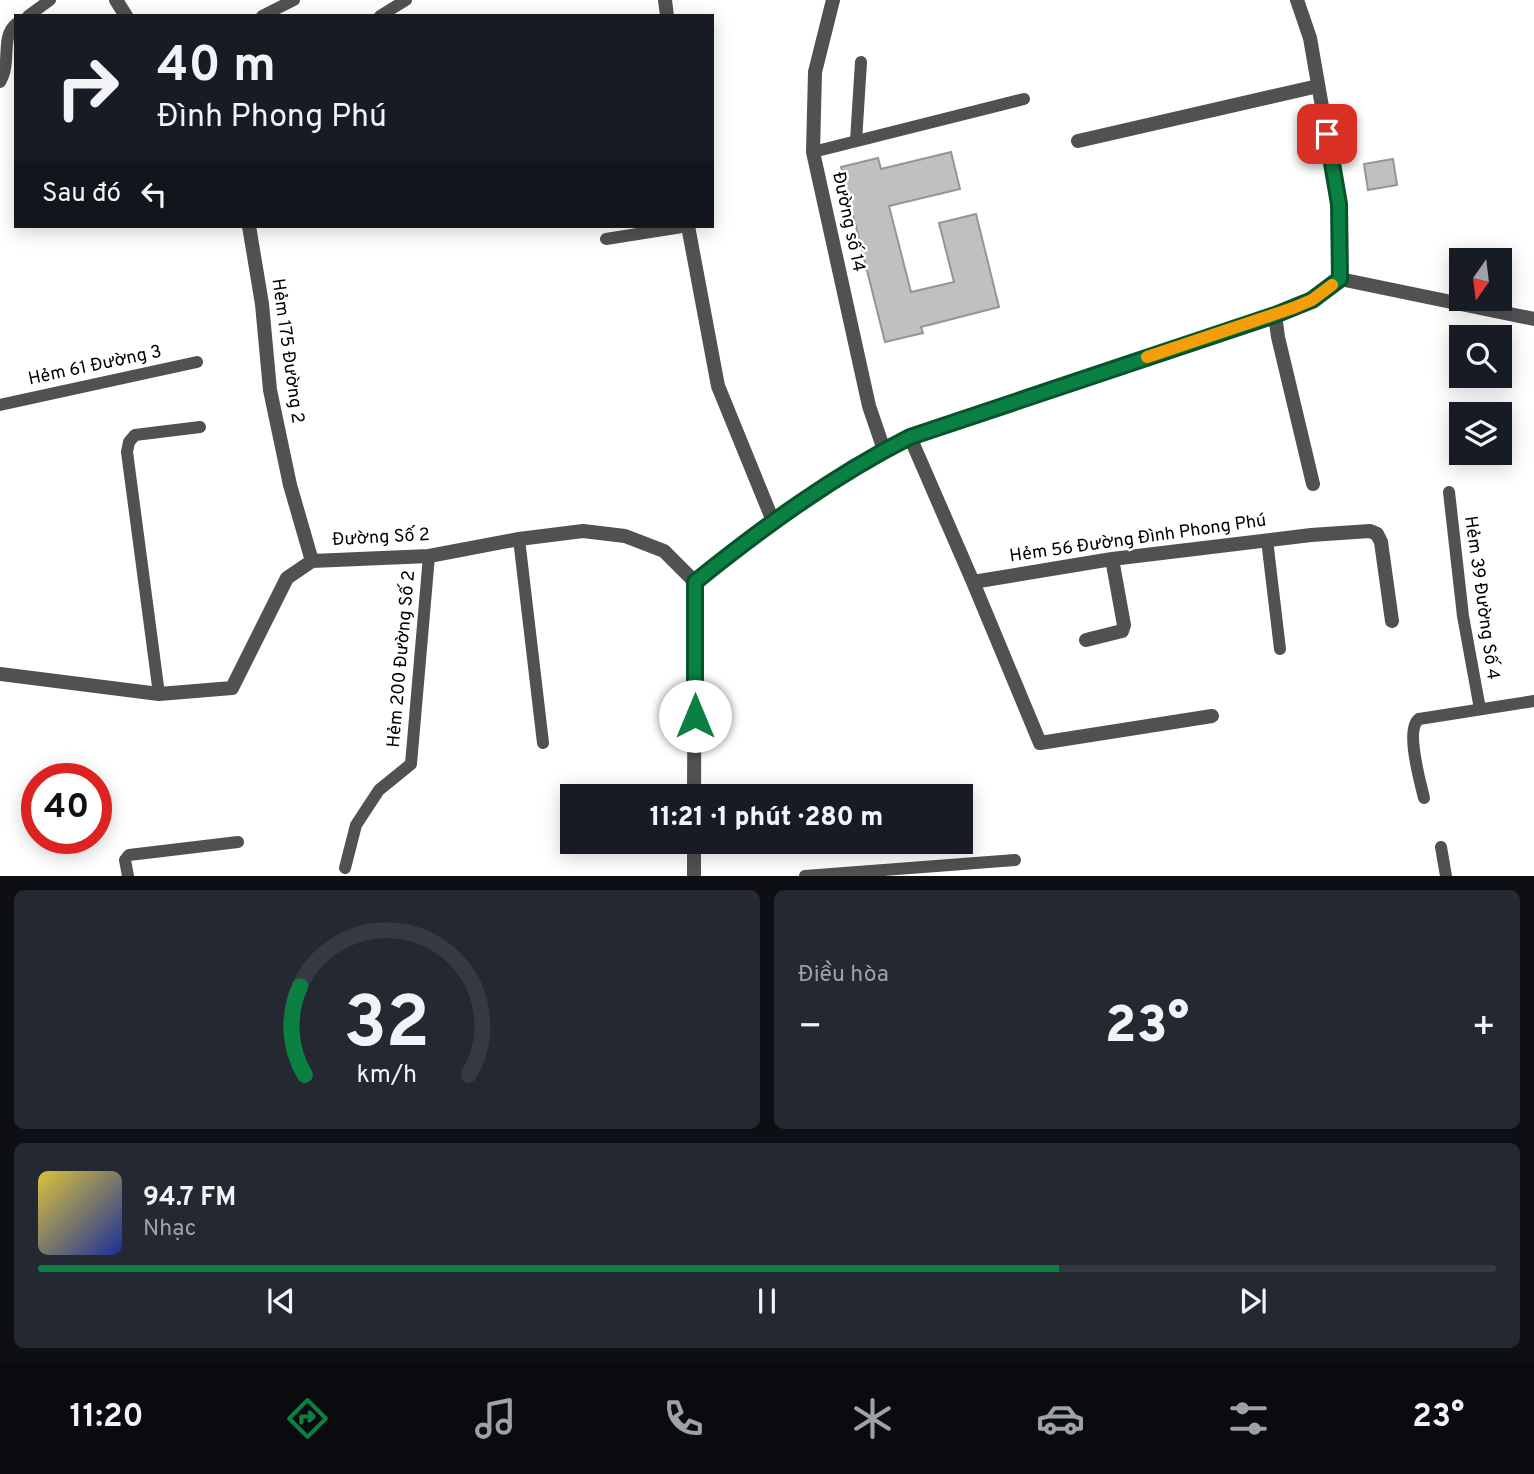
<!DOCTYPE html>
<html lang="vi">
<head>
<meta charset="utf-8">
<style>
	:root { --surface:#171b24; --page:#242831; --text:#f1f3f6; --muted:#9ea1a6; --line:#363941; --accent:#0b8043 }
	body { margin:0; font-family:Overpass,sans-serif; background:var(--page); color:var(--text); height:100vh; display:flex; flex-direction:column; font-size:26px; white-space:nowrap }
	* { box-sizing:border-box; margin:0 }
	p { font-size:23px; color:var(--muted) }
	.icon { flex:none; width:38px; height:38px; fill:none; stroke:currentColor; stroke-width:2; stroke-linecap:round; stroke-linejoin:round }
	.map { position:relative; height:876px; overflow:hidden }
	.panel { display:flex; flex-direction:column; gap:14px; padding:14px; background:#0d0f14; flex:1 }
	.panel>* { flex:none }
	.guide { position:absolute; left:14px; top:14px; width:700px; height:214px; border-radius:0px; box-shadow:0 4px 18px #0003; background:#171b24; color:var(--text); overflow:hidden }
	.needle { width:46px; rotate:194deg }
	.fabs { position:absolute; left:1449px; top:248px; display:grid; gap:14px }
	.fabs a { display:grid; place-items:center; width:63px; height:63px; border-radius:0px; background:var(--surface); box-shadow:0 4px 18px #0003; font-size:35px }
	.speed { position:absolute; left:21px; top:763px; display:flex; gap:14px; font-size:35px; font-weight:700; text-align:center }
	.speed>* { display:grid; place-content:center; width:91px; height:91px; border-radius:50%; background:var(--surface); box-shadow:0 4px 18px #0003; line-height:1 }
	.speed .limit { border:10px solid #d22; background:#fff; color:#111 }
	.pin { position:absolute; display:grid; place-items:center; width:60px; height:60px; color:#fff; margin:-30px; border-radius:14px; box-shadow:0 4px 10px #0006 }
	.me { position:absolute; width:77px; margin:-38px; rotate:0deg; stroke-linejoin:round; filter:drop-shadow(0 0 5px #0008) }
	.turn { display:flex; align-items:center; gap:24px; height:147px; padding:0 28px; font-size:32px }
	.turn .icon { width:91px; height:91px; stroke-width:2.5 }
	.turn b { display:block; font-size:49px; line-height:60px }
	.then { display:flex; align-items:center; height:66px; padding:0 28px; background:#0003; gap:14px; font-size:26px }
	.big { font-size:52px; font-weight:800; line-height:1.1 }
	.panel .card { flex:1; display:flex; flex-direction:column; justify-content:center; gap:10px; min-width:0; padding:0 24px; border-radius:10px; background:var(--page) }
	.panel .dial { align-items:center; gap:0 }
	.dial svg { height:182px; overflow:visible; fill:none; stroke:var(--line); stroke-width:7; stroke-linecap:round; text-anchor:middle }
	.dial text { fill:var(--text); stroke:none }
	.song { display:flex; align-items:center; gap:21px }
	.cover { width:84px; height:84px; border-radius:10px; background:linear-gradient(135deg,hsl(50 70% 55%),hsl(230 70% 35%)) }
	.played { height:7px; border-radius:4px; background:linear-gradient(90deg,var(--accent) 70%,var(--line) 70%) }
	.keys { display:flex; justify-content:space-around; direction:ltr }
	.heat { display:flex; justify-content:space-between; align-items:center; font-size:38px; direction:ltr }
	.panel .tiles { flex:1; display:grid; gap:14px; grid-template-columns:1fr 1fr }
	.card:last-child { grid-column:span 2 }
	.trip { position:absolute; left:560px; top:784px; width:413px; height:70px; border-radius:0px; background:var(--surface); box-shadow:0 4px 18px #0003; font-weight:800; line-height:70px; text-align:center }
	.dock { display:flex; height:112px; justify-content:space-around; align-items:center; background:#090b0e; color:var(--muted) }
	.dock .icon { width:49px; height:49px }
	.dock .selected { color:var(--accent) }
	.dock b { font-size:32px; color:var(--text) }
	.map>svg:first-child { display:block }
</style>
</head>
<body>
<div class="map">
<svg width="1534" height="876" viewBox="0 0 1534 876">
	<rect width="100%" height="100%" fill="#fff"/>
	<path fill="#c0c0c0" stroke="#959595" stroke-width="2" d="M951 152 960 189 889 206 911 292 954 282 939 223 976 214 999 307 921 327 923 333 885 342 841 167 878 158 881 169Z
		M1393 159 1397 185 1368 190 1364 164Z"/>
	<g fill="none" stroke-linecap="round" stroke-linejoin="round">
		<path stroke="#515151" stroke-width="12" d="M28 16 50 0
			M262 16 294 0
			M380 16 406 0
			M0 82C12 63 0 37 16 24
			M856 141 861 62
			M813 152 1024 99
			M606 239 688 226
			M0 405 197 362
			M1449 492 1463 616 1480 709
			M519 539 543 743
			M1267 540 1280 649
			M159 694 127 452 129 442 135 435 200 427
			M1424 798C1420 781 1405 729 1419 719L1534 701
			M1441 847 1446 876
			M345 868 356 825 379 790 411 764 429 556
			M128 876 125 860 129 855 238 842
			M805 876 1015 860"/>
		<path stroke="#515151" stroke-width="14" d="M116 0 126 16
			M665 0 667 16
			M833 0 815 72 813 152 869 406 884 450
			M1078 141 1318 86
			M249 226 262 304 270 390 290 485 312 561
			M688 226 718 386 773 521
			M1340 279 1534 319
			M1275 315 1278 337 1313 484
			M910 437 973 582 1040 743 1212 716
			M973 582 1112 559 1311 535 1370 531 1377 534 1381 542 1392 621
			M1086 640 1122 631 1124 625 1112 559
			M0 674 159 694 232 688 287 578 312 561 429 556 519 539 583 531 625 536 664 551 695 582"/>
		<path stroke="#515151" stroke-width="14" d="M694 796 695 582C763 529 833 476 910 437L1275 315 1312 300 1340 279 1339 204 1310 38 1297 0
			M694 876V842"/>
	</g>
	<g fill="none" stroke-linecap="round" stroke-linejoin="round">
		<defs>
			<path id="route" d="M695 716V582C762 528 833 476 910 437L1275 315 1312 300 1340 279 1339 204 1327 134"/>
		</defs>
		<use href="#route" stroke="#07532c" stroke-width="18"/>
		<use href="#route" stroke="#0b8043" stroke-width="12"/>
		<path stroke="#f59e0b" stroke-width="12" d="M1147 357 1293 308 1312 300 1332 285"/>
	</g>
	<g text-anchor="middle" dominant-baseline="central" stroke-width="5" stroke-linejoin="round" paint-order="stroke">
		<g font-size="18" fill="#000" stroke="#fff">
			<text transform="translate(848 222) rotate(78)">Đường số 14</text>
			<text transform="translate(287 351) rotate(82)">Hẻm 175 Đường 2</text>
			<text transform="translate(95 366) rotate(-12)">Hẻm 61 Đường 3</text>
			<text transform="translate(381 538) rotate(-3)">Đường Số 2</text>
			<text transform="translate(1138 539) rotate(-8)">Hẻm 56 Đường Đình Phong Phú</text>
			<text transform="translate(1481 598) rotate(82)">Hẻm 39 Đường Số 4</text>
			<text transform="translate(402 659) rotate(-85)">Hẻm 200 Đường Số 2</text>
		</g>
	</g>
</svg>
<div class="fabs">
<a><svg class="needle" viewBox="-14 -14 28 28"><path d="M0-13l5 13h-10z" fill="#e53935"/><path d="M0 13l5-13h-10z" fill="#9ea1a6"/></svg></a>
<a><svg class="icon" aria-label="search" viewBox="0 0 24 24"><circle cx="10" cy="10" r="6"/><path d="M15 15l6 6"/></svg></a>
<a><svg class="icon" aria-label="layers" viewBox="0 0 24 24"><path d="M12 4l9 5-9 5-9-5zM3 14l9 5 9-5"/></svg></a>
</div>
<div class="speed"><div class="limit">40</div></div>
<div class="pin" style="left:1327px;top:134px;background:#d93025"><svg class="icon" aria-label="arrive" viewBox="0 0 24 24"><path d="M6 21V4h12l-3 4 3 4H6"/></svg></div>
<svg class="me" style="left:695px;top:716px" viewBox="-20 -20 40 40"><circle r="19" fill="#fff"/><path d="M0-13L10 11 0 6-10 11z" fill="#0b8043"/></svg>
<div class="trip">11:21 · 1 phút · 280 m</div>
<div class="guide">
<div class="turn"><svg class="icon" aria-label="right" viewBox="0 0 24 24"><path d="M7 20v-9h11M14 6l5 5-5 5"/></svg><div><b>40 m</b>Đình Phong Phú</div></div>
<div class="then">Sau đó<svg class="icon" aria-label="left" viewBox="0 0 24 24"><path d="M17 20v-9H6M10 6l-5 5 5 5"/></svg></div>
</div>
</div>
<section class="panel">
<div class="tiles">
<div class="card dial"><svg viewBox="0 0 100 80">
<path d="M14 69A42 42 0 1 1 86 69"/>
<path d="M14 69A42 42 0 0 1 12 30" stroke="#0b8043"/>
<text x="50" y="56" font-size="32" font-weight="700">32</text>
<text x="50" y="72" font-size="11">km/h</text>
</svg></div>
<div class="card"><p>Điều hòa</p>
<div class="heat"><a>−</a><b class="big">23°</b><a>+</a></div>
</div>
<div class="card">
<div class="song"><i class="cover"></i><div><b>94.7 FM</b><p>Nhạc</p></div></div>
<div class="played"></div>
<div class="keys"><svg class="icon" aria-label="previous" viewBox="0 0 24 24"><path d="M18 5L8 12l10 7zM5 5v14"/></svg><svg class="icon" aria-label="pause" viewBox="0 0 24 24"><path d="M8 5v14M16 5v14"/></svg><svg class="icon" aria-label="next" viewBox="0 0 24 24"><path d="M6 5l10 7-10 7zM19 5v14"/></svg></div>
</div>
</div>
</section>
<nav class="dock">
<b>11:20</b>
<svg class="icon selected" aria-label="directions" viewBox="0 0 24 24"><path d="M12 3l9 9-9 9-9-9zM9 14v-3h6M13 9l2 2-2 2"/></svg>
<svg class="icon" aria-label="music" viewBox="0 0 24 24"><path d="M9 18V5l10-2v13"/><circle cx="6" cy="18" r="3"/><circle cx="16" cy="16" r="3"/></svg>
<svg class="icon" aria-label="phone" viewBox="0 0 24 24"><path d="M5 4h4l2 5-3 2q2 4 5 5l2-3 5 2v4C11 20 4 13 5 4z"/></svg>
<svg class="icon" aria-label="climate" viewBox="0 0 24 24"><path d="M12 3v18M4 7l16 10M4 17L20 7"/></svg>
<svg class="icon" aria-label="car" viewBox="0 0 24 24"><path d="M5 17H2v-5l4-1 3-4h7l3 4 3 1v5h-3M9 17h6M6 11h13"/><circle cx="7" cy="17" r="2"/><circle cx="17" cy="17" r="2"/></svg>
<svg class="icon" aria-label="filters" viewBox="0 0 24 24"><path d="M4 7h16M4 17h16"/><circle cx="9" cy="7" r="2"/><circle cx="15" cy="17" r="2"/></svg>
<b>23°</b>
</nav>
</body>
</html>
